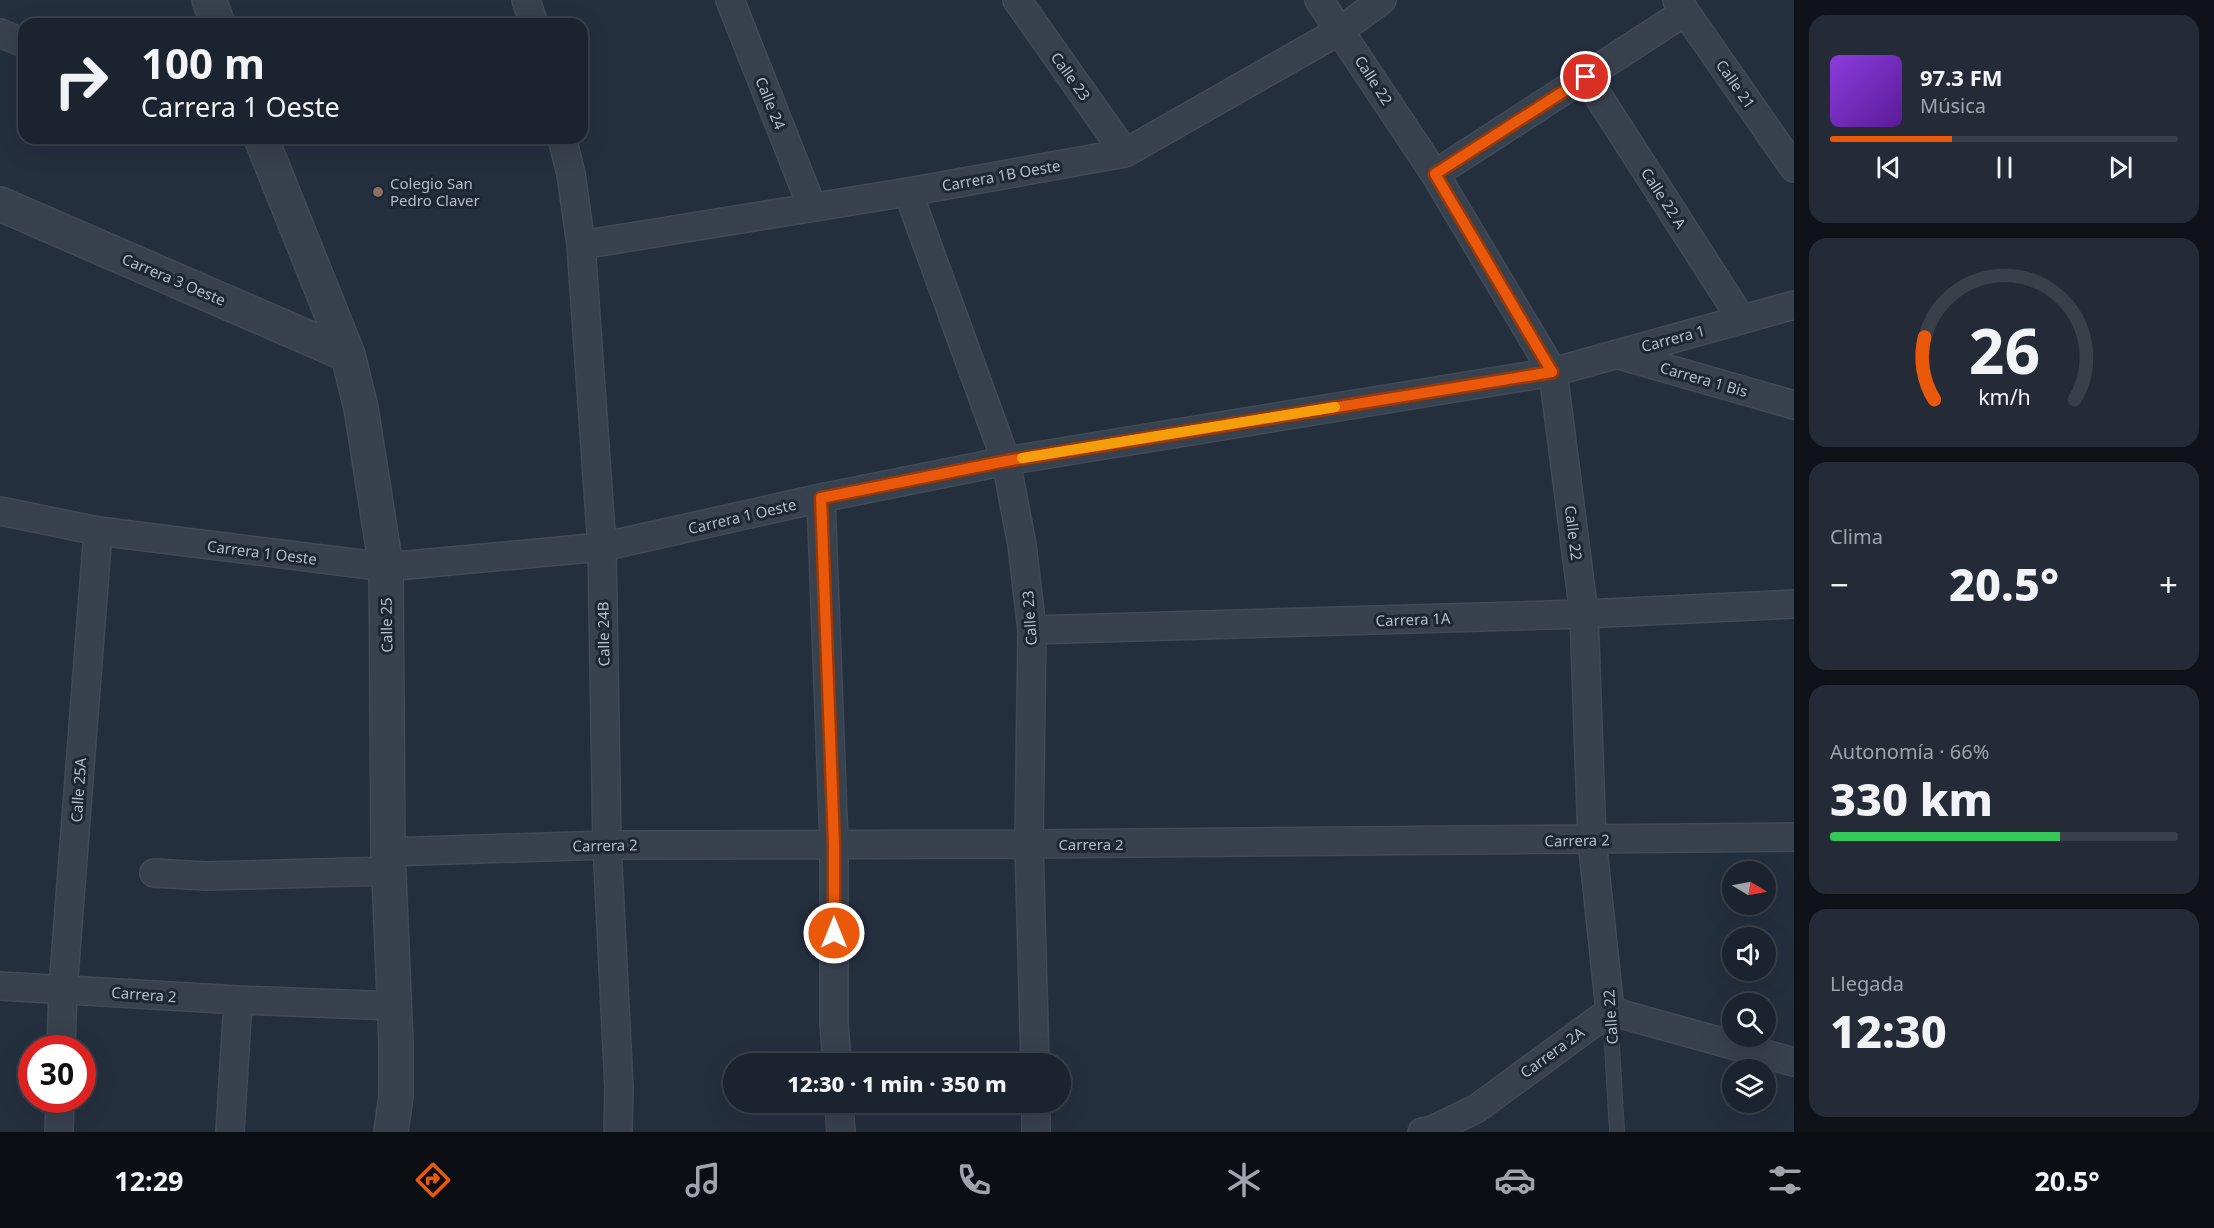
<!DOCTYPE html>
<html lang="es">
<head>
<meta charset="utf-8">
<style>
	:root { --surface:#1b232e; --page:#242b36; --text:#f1f3f6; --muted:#a0a4aa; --line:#39404a; --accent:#ea580c }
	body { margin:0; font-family:"Noto Sans",sans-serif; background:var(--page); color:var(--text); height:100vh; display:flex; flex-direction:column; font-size:22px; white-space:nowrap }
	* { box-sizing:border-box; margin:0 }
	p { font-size:20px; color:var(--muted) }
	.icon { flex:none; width:33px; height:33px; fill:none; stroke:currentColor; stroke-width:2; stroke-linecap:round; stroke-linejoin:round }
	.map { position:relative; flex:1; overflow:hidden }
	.panel { display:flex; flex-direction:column; gap:15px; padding:15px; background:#0f1319; width:420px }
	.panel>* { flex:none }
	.top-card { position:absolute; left:18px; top:18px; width:570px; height:126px; border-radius:18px; box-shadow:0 6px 24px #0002,0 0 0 2px var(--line); background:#1b232e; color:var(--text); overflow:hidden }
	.needle { width:39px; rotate:100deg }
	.controls { position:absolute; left:1722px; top:861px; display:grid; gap:12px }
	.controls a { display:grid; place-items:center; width:54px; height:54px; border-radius:50%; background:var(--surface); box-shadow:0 6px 24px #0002,0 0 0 2px var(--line); font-size:30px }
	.speed { position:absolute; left:18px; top:1035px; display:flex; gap:12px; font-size:30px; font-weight:700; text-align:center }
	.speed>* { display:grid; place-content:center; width:78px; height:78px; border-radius:50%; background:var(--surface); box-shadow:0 6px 24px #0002,0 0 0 2px var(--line); line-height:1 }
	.speed .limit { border:9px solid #d22; background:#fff; color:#111 }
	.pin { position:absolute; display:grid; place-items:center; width:51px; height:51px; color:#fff; margin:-26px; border:3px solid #fff; border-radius:50%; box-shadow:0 2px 6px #0007 }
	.me { position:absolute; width:66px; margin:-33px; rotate:0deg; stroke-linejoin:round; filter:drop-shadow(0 0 4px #0008) }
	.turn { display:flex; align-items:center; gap:21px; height:126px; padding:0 24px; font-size:27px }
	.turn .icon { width:78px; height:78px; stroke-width:2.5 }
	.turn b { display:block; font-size:42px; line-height:51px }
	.big { font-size:45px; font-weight:800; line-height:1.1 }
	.panel .card { flex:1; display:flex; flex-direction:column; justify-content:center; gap:9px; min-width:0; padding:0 21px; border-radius:18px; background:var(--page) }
	.panel .dial { align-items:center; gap:0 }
	.dial svg { height:156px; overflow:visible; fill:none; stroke:var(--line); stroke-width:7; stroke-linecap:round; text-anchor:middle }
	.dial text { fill:var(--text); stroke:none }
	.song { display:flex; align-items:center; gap:18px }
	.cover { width:72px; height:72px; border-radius:9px; background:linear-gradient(135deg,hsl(270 70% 55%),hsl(270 70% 35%)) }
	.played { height:6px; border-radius:3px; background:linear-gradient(90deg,var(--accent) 35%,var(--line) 35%) }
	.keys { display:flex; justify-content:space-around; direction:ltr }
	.heat { display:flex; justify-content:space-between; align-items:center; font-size:33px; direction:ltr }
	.charge { height:9px; border-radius:4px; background:linear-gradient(90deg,#34c759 66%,var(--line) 0) }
	.trip { position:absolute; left:723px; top:1053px; width:348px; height:60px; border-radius:30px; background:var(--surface); box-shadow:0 6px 24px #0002,0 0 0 2px var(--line); font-weight:800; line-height:60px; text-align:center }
	.tab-bar { display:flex; height:96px; justify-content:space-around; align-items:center; background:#0b0e12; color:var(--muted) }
	.tab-bar .icon { width:42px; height:42px }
	.tab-bar .on { color:var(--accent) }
	.tab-bar b { font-size:27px; color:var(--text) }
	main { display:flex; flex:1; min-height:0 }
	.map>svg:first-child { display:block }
</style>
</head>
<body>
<main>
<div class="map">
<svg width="1794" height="1132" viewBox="0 0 1794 1132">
	<rect width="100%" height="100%" fill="#242f3e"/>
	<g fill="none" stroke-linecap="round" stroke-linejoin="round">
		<defs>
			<path id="service" d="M1610 1011 1617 1132"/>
			<path id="minor" d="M526 0 534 24
				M730 0 812 207
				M1017 0 1125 153
				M1319 0 1435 174 1553 372 1584 614 1592 840 1610 1011
				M1677 0 1794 168
				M0 33 24 43
				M1586 77 1742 320
				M562 138 571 174 581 245 602 547 607 845 619 1088 618 1132
				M1435 174 1685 12
				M908 192 1006 461 1022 545 1032 630 1029 844 1035 1064
				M581 245 908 192 1125 153 1341 30 1382 0
				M1616 354 1794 405
				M821 498 834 844V1023L837 1064
				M0 511 98 531 386 567 602 547 821 498 1006 461 1553 372 1794 305
				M1032 630 1584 614 1794 604
				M388 852 607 845 1029 844 1794 837
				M154 873 206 876 390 871
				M0 986 238 1000 395 1006
				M61 1048 63 989 98 531
				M839 1102 841 1132
				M1036 1102V1132
				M59 1132 60 1100
				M230 1132 238 1000
				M1422 1132 1430 1131 1476 1109 1610 1011 1794 1062"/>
			<path id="tertiary" d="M209 0 218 24
				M261 138 348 355 361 408 386 567 388 852 396 1043V1096L391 1132
				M0 204 348 355"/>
		</defs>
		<use href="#service" stroke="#414a57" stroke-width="16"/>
		<use href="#minor" stroke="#414a57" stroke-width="30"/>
		<use href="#tertiary" stroke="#414a57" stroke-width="36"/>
		<use href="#service" stroke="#38414e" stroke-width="14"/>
		<use href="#minor" stroke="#38414e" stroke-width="27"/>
		<use href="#tertiary" stroke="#38414e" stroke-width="33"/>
	</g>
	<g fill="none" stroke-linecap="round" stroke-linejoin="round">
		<defs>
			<path id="route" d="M834 933V844L821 498 1006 461 1552 372 1435 174 1586 77"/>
		</defs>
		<use href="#route" stroke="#983908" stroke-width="15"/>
		<use href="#route" stroke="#ea580c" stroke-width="10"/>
		<path stroke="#f59e0b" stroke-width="10" d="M1022 458 1335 407"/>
	</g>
	<circle fill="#8d6e63" stroke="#1d2633" stroke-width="2" cx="378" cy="192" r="6"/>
	<g text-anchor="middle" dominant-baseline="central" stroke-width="6" stroke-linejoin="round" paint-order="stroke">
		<g font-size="15" fill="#b4bcc9" stroke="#1d2633">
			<text transform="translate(1071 76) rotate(54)">Calle 23</text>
			<text transform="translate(1374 80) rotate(57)">Calle 22</text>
			<text transform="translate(1736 84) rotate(55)">Calle 21</text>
			<text transform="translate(771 103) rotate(68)">Calle 24</text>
			<text transform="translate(1001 175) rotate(-10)">Carrera 1B Oeste</text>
			<text transform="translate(1664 198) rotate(57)">Calle 22 A</text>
			<text transform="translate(174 279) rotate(23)">Carrera 3 Oeste</text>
			<text transform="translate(1673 338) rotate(-15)">Carrera 1</text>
			<text transform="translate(1704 379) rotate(16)">Carrera 1 Bis</text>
			<text transform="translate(742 516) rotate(-13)">Carrera 1 Oeste</text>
			<text transform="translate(1574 533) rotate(83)">Calle 22</text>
			<text transform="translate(262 552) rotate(7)">Carrera 1 Oeste</text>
			<text transform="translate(1029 618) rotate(-94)">Calle 23</text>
			<text transform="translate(1413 619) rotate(-2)">Carrera 1A</text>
			<text transform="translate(386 625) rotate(-91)">Calle 25</text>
			<text transform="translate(603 634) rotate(-91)">Calle 24B</text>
			<text transform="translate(78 790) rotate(-86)">Calle 25A</text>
			<text transform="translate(1577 840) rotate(-1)">Carrera 2</text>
			<text x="1091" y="844">Carrera 2</text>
			<text transform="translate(605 845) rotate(-1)">Carrera 2</text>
			<text transform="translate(144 994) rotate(4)">Carrera 2</text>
			<text transform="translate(1610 1017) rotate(-94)">Calle 22</text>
			<text transform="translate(1552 1052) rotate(-36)">Carrera 2A</text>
		</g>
		<g font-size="15" fill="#b4bcc9" stroke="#1d2633" text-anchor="start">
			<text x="390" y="183">Colegio San<tspan x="390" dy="17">Pedro Claver</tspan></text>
		</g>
	</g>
</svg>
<div class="controls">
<a><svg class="needle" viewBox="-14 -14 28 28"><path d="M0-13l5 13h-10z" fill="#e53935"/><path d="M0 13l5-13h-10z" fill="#a0a4aa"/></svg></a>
<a><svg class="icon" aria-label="sound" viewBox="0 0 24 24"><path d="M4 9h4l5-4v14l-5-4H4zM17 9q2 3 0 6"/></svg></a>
<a><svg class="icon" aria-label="search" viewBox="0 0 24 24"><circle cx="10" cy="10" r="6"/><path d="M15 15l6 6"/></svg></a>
<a><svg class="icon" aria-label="layers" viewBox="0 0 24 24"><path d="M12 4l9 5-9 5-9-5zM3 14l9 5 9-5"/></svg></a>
</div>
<div class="speed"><div class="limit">30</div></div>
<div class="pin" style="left:1586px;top:77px;background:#d93025"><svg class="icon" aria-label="arrive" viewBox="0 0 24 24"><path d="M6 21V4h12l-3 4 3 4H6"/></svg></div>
<svg class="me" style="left:834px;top:933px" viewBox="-20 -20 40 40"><circle r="17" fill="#ea580c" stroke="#fff" stroke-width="3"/><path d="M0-11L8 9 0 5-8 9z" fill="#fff"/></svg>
<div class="trip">12:30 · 1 min · 350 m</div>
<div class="top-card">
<div class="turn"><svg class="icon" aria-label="right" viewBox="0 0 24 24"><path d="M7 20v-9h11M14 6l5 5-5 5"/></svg><div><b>100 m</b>Carrera 1 Oeste</div></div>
</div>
</div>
<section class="panel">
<div class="card">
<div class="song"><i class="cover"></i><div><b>97.3 FM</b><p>Música</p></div></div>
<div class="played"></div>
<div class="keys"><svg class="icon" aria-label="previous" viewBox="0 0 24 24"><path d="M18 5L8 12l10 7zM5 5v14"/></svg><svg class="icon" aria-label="pause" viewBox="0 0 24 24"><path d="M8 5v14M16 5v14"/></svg><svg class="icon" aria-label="next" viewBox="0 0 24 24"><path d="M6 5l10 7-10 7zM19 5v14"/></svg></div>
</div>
<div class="card dial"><svg viewBox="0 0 100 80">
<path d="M14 69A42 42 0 1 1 86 69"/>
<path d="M14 69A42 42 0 0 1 9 37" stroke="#ea580c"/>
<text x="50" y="56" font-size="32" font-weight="700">26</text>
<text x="50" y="72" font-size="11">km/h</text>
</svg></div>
<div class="card"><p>Clima</p>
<div class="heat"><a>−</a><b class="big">20.5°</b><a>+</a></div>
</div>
<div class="card"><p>Autonomía · 66%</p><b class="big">330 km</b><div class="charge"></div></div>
<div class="card"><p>Llegada</p><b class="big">12:30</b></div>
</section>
</main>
<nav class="tab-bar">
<b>12:29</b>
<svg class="icon on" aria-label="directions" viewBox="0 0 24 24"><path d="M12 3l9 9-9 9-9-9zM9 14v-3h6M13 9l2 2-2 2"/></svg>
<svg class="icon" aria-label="music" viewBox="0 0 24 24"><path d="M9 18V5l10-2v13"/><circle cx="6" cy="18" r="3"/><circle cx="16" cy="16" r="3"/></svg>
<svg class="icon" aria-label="phone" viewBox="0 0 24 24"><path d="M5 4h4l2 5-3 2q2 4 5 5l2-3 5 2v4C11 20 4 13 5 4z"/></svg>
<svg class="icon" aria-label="climate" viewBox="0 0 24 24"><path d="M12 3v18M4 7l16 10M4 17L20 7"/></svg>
<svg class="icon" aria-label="car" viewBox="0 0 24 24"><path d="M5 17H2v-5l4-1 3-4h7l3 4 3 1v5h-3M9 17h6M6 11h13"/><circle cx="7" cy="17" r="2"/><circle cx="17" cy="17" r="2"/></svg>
<svg class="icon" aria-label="filters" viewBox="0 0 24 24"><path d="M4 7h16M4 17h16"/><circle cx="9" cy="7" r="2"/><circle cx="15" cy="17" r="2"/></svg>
<b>20.5°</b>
</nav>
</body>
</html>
